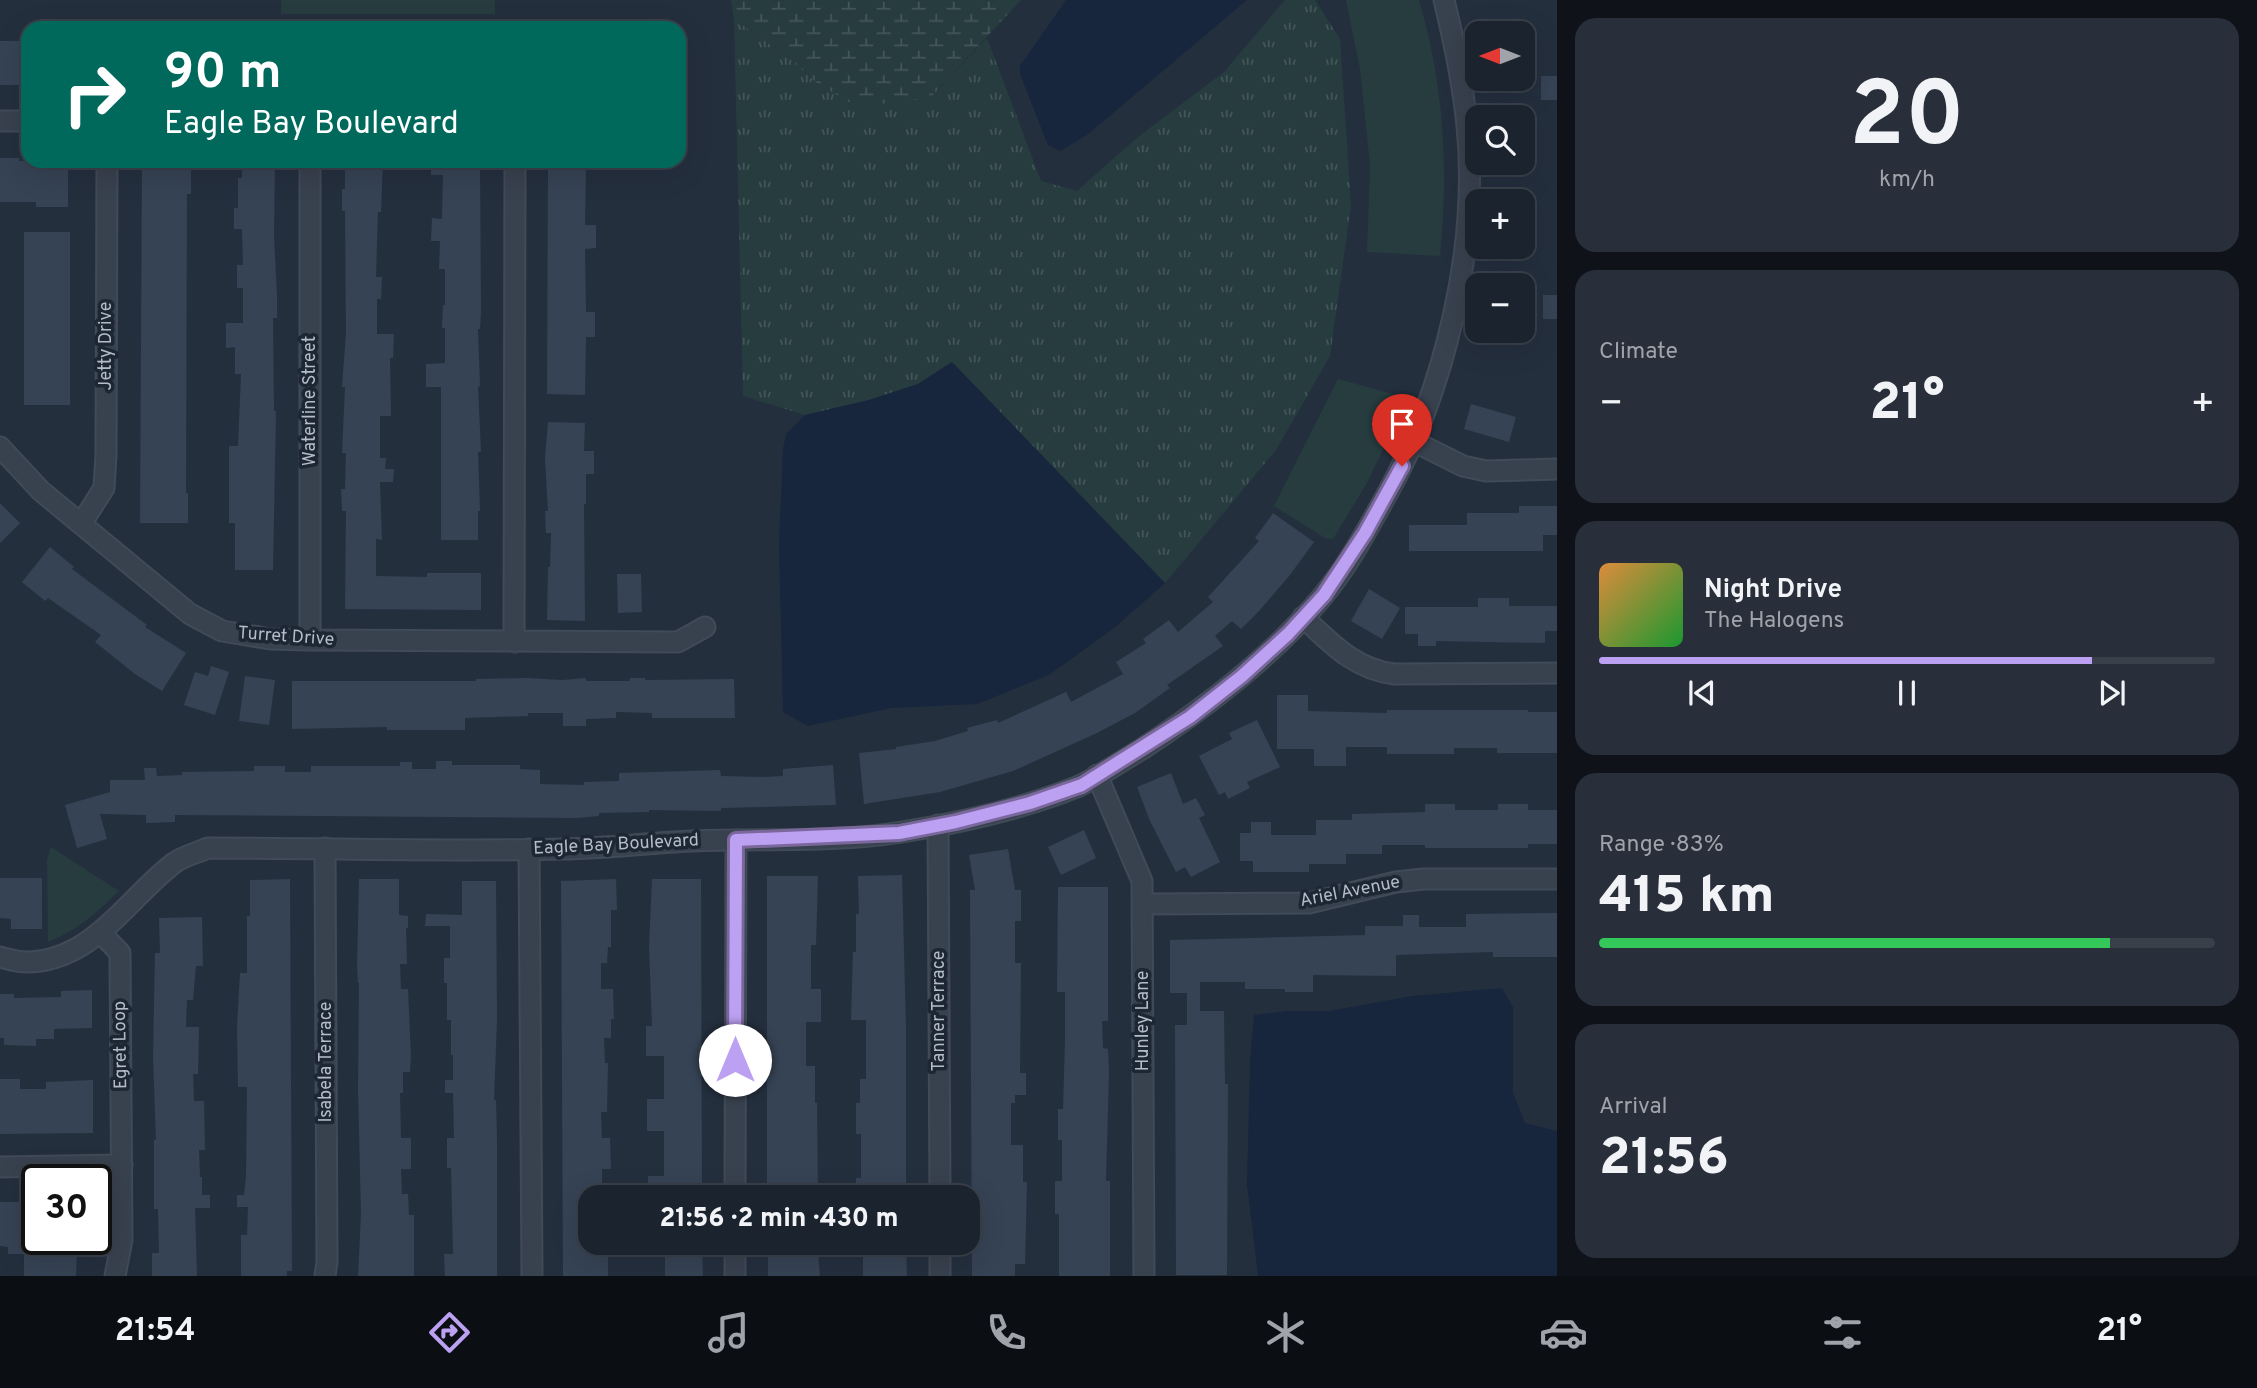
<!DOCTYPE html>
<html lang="en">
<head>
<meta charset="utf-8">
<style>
	:root { --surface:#1b232e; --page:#282f3a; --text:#f1f3f6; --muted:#a0a4aa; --line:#39404a; --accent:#bca0f2 }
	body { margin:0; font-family:Overpass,sans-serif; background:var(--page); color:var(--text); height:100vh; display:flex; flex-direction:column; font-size:26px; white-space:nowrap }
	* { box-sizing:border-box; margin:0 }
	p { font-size:23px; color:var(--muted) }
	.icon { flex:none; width:38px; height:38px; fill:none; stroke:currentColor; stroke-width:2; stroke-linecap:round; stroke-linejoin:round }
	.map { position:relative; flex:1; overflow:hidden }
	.side { display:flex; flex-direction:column; gap:18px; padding:18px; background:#0f1319; width:700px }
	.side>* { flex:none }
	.hud { position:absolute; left:21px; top:21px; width:665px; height:147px; border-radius:21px; box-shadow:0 7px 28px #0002,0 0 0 2px var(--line); background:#00695c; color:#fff; overflow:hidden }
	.needle { width:46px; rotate:270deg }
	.tools { position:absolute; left:1465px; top:21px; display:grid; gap:14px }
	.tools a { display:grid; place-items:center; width:70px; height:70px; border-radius:14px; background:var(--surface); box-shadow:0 7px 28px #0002,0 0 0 2px var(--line); font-size:35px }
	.speed { position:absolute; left:21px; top:1164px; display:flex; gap:14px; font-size:35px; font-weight:700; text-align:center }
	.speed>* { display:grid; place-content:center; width:91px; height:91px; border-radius:50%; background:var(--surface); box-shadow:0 7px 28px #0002,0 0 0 2px var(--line); line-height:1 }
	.speed .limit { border:4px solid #111; border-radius:10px; background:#fff; color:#111 }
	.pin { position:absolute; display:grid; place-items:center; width:60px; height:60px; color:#fff; margin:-72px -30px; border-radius:50% 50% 50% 0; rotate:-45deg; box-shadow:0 0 7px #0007 }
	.pin .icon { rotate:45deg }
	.me { position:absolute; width:77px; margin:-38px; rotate:0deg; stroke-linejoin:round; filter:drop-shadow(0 0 5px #0008) }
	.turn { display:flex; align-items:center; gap:24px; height:147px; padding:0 28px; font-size:32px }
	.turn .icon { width:91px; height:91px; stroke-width:2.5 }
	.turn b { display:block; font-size:49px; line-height:60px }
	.big { font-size:52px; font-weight:800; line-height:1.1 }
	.side .widget { flex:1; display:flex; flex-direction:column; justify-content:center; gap:10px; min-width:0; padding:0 24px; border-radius:21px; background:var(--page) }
	.side .dial { align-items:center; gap:0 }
	.dial b { font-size:91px; line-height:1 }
	.song { display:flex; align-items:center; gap:21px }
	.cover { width:84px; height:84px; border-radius:10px; background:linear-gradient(135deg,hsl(30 70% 55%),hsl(130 70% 35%)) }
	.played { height:7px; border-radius:4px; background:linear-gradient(90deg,var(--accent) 80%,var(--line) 80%) }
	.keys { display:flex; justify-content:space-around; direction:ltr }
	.heat { display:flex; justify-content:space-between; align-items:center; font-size:38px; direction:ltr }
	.charge { height:10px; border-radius:5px; background:linear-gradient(90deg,#34c759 83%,var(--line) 0) }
	.trip { position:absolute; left:578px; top:1185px; width:402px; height:70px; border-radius:21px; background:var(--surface); box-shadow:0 7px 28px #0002,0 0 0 2px var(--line); font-weight:800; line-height:70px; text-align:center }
	.dock { display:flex; height:112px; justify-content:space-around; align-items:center; background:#0b0e12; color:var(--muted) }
	.dock .icon { width:49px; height:49px }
	.dock .current { color:var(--accent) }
	.dock b { font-size:32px; color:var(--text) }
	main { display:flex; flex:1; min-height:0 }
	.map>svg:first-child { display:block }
</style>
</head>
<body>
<main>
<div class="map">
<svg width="1557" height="1276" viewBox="0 0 1557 1276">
	<defs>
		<pattern id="grass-tufts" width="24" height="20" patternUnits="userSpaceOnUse" patternTransform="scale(1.75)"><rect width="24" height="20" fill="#263c3f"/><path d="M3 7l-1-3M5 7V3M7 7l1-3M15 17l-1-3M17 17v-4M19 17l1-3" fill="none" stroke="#435659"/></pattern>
		<pattern id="wetland-marsh" width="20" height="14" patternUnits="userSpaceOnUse" patternTransform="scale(1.75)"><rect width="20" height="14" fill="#263c3f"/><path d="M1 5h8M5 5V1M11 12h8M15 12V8" fill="none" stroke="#435659"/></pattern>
	</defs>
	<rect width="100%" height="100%" fill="#242f3e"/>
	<path fill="url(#grass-tufts)" d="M1285 0H1315L1340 39 1351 205 1330 356 1276 450 1165 583 952 362 918 384 869 400 805 415 743 396 734 19 789 58 818 84 931 97 987 38 1041 181 1077 191 1138 137 1224 72Z"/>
	<path fill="url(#wetland-marsh)" d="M731 0H1021L931 97 858 107 818 84 789 58 734 19Z"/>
	<path fill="#263c3f" d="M281 0H495V14H281Z
		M1346 0H1419C1444 85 1449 168 1440 256L1367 252 1370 165 1360 69Z
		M1338 379 1408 398 1367 483 1333 539 1325 538 1274 506Z
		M51 847 119 891C96 913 77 931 48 942L47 860Z"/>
	<path fill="#17263c" d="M1066 0H1247L1087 135 1060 151 1048 145 1020 74V66Z
		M952 362 1165 583 1114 628 1049 675 977 704 891 708 808 726 783 712 779 546 783 449 786 434 805 415 869 400 918 384Z
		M1502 988 1513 1007V1093L1525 1123 1557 1131V1276H1258L1247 1184 1250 1060 1254 1015 1288 1011H1329L1412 996Z"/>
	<path fill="#364354" d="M0 41H26V85H0Z
		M1541 76H1557V100H1541Z
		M0 158H19V161H68V207H36V202H0Z
		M142 161H191V194H187L186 493H188V523H140Z
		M242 161H275L274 236 277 296V318H273L274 411H276L273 570H235V523H229V446H238L241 374H235V347L226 348V323H243V288H237V265H243L242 229H234V208H238V178H242Z
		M345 161H383L381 212H378L376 277H382L381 299H377V334H394L393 358H390L391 416H380V458H386L385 469H394L393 482H380L382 540 376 539V576L427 577V573H481V610L345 609 346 511H342L341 489H345L346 453H342L345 387H342L346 333 345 211H342V189H345Z
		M431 161H480L481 311 480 329H478L480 386 478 387 481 452H478L480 511H478V540H441V387H426V364L445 363V328H442L443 305H445V269H439L440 241H431L432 218 442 219 443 175H431Z
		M586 168 585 225H596V248L585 249 586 312H595V337H586L585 395 547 394 548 169Z
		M24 232H70V405H24Z
		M1543 295H1557V319H1543Z
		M1471 404 1516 417 1509 442 1464 429Z
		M548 422 585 423 584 451H594V474H586V504H584L585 621 547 620 548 567H550L551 533H546L545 511H548L545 458Z
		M0 503 20 523 0 543Z
		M1519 506H1557V535H1543V551H1409V525H1467V513H1519Z
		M1273 513 1314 542 1290 575 1260 610 1241 629 1232 621 1215 636 1223 646 1167 685 1170 688 1135 713 1097 733 1013 771 940 792 864 804 859 753 896 749V747L935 741 968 731 967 728 997 720 998 723 1066 692 1071 702 1123 674 1116 662 1146 643 1143 639 1169 620 1178 632 1213 602 1208 597 1259 541 1255 538Z
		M50 547 74 567 72 569 147 625 145 627 186 653 162 691 135 674 95 642 101 635 48 598 45 601 22 582Z
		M617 574H641L642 612 618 613Z
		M1369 589 1400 608 1382 639 1351 621Z
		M1478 598H1509V606H1557V631H1545V643L1436 641V646H1418V634H1405V607H1478Z
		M211 666 229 672 215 715 184 705 195 672 208 676Z
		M245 676 275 680 269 725 239 721Z
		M528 678 562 680 586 678V681H630V678H645V680L734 679 735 718H652V713L616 712V718L586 719V726H563V713H528V716L465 718V730H387V727L292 729V681H476V679Z
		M1277 695H1308V711L1387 713V710H1528V712H1557V753H1497V748H1454V754H1387V747H1346V766H1314V749H1277Z
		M1257 720 1280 767 1247 782 1250 788 1228 799 1225 792 1219 795 1199 756 1232 739 1229 733Z
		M436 761H452V765H520V769L540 770V784L584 785V782L619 781V773L720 770 721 776 764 777 783 776V769L833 765 836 805 721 808V811L649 810V812L599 813V816L576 818 175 815V822L146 823V815L100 814 107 839 77 848 65 805 110 792V780H145L144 768H156L157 776 182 775V772L254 771V766H285V772H311V766H400V762H412V769H436Z
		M1171 773 1183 804 1196 798 1205 815 1199 818 1220 862 1191 877 1185 867 1176 872 1150 821 1137 787Z
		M1425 804H1455V810H1498V804H1528V810H1557V844H1528V848H1425V845H1382V854H1346V864H1309V872H1253V861H1240V833H1251V822H1271V835H1316V820H1352V814L1425 812Z
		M1084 830 1096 858 1061 875 1048 847Z
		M1008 849 1015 890H1021V921H1015V963H1021L1020 1073H1026V1095H1015V1103H1011V1145H1023V1182H1027L1025 1264H1015V1276H972L970 890H975L969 855Z
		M902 875 906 1027V1197H856V1178H861V1134H856V1103H860V1079H866V1020H851L853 952H856V914H859L858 876Z
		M767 876H818L816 945H811V989H821V1022H806V1066H815V1103H817L818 1197H767Z
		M0 878H42V929H11V919L0 918Z
		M290 879 292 1271H287V1276H241V1235H247L248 1207H237V1195H244L246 1176 247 1087H238L237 1026 240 973H247V916H250V880Z
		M359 879H399V915L408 916V928H406L407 964H400L401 989H408L411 1056 410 1072H403V1093H400L401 1138H411V1169H401L402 1194H408L409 1215H414V1276H358L361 1214 358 1089 359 983H358L357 966Z
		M616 879 617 910H611V947H608L607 963H601V989H613L614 1019H611V1038H604L605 1063H608L607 1112H601L602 1138H610L611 1169H602V1197H590V1242H608V1276H563L561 881Z
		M652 879H701L702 1197H648V1176H664V1131H647V1099H664V1056H646V1026H652L649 947Z
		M462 881H496L497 1020 494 1100H496L497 1138V1276H445L444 1254H453L451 1168H447V1138H454L453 1093H445V1080H453V1055H451V1020H447V983H444V958H450V926H425L426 914 462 915Z
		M1058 887H1108V1021H1102L1103 1048 1108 1049 1109 1072 1106 1181H1110V1276H1059V1214H1055V1181H1062V1140H1058V1109H1063L1065 1040V992H1057Z
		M1557 913V957H1493V952L1396 955V976L1313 975V992H1285V989H1245V982H1200V1011H1224L1225 1084H1228L1227 1275H1176L1175 1025H1187V993H1170V940L1365 935V926H1403V915H1419V927H1466V914Z
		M202 917 203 966H196L193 1000H187L186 1027H199L198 1074H193L194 1101H204L205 1150H199L200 1177H202V1195H210V1208H195L197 1276H152V1253H159L158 1209H154V1140H156L153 1057 155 953H160L159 918Z
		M92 990V1028L54 1029V1039H36V1046L4 1045V1038H0V994H14V998L61 997V991Z
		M0 1079H20V1089H46V1082L93 1080V1133L0 1134Z
		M23 1200H37V1239H91L90 1252H77L76 1276H24V1254H8V1247L0 1246V1202H23Z
		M665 1242H702L703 1276H665Z
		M768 1242H817L820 1276H768Z
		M863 1242H906L907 1276H863Z"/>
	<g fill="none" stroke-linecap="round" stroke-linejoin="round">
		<defs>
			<path id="minor" d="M0 121H28
				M310 161V640
				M1413 441 1463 466 1486 471 1557 469
				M0 447 41 491 190 614 222 631 271 639 310 640 678 642 705 627
				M81 524 104 488 106 455 107 161
				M1303 617C1331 643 1354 669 1394 674L1557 673
				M514 642 515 161
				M1097 775 1142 881 1144 1276
				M938 825 940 1197
				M529 849 532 1276
				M1142 904 1309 903 1396 882 1423 879H1557
				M100 932 120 953 122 1240 115 1276
				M0 957C8 959 18 962 26 962 92 962 127 899 174 863 183 856 197 853 208 848 326 848 446 852 564 849 607 848 649 843 692 841 761 838 833 843 902 832 959 823 1025 808 1079 786 1100 776 1122 761 1142 749 1208 706 1272 657 1323 596 1348 566 1367 530 1386 496 1445 391 1479 246 1467 126 1463 84 1454 41 1444 0
				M0 1167 122 1165
				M735 1197 736 840
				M940 1242V1276
				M325 1276 327 1262 325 848
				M735 1276V1242"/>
		</defs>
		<use href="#minor" stroke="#414a57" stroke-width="23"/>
		<use href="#minor" stroke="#38414e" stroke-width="19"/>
	</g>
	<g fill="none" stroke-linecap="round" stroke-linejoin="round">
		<defs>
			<path id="route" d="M735 1060 736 840 899 833 956 822 1030 803 1082 785 1190 717 1242 676 1288 634 1324 595 1365 533 1402 466"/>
		</defs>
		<use href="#route" stroke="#7a689d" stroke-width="18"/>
		<use href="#route" stroke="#bca0f2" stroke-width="12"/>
	</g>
	<g text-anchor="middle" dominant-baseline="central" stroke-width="7" stroke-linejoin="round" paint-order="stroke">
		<g font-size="18" fill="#b4bcc9" stroke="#1d2633">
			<text transform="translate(106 346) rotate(-90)">Jetty Drive</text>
			<text transform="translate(310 401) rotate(-90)">Waterline Street</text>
			<text transform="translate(286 637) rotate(4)">Turret Drive</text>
			<text transform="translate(616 845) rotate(-3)">Eagle Bay Boulevard</text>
			<text transform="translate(1350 892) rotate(-11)">Ariel Avenue</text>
			<text transform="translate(939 1011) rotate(-90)">Tanner Terrace</text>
			<text transform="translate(1143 1021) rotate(-90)">Hunley Lane</text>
			<text transform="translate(121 1045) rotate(-91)">Egret Loop</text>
			<text transform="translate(326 1062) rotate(-90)">Isabela Terrace</text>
		</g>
	</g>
</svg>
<div class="tools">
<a><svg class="needle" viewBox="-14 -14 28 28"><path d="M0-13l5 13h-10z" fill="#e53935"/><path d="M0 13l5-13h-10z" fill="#a0a4aa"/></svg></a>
<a><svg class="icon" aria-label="search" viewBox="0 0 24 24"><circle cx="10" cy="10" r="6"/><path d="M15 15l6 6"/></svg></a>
<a>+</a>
<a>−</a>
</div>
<div class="speed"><div class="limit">30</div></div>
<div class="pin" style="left:1402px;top:466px;background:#d93025"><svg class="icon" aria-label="arrive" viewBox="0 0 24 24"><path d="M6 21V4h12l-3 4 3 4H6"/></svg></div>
<svg class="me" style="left:735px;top:1060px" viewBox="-20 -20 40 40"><circle r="19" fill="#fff"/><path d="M0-13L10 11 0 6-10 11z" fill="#bca0f2"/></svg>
<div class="trip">21:56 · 2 min · 430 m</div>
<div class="hud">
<div class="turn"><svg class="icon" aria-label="right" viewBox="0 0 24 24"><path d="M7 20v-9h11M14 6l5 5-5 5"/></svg><div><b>90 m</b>Eagle Bay Boulevard</div></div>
</div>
</div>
<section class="side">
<div class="widget dial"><b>20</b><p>km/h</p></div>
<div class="widget"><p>Climate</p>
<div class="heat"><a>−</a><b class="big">21°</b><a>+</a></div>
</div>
<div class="widget">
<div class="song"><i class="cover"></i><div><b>Night Drive</b><p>The Halogens</p></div></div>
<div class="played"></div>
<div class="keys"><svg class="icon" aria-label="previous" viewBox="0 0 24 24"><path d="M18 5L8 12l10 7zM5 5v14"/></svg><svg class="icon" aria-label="pause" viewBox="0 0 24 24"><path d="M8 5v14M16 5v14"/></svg><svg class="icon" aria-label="next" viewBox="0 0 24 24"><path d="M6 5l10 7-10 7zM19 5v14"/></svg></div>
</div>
<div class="widget"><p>Range · 83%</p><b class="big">415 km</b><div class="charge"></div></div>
<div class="widget"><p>Arrival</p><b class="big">21:56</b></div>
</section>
</main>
<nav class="dock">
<b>21:54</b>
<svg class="icon current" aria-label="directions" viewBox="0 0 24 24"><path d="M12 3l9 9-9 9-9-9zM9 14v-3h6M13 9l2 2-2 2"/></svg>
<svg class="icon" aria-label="music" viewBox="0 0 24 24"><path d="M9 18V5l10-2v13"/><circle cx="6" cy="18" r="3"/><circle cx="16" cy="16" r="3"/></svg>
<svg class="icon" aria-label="phone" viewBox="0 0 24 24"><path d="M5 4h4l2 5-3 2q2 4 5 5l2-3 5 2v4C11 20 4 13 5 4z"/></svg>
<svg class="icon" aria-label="climate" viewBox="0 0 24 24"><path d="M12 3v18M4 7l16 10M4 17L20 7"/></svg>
<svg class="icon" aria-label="car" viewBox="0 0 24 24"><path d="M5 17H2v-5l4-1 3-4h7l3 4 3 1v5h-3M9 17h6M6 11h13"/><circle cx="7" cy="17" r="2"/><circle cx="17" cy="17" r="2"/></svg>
<svg class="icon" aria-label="filters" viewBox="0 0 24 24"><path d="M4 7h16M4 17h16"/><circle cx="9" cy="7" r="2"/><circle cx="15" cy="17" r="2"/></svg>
<b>21°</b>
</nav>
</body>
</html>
